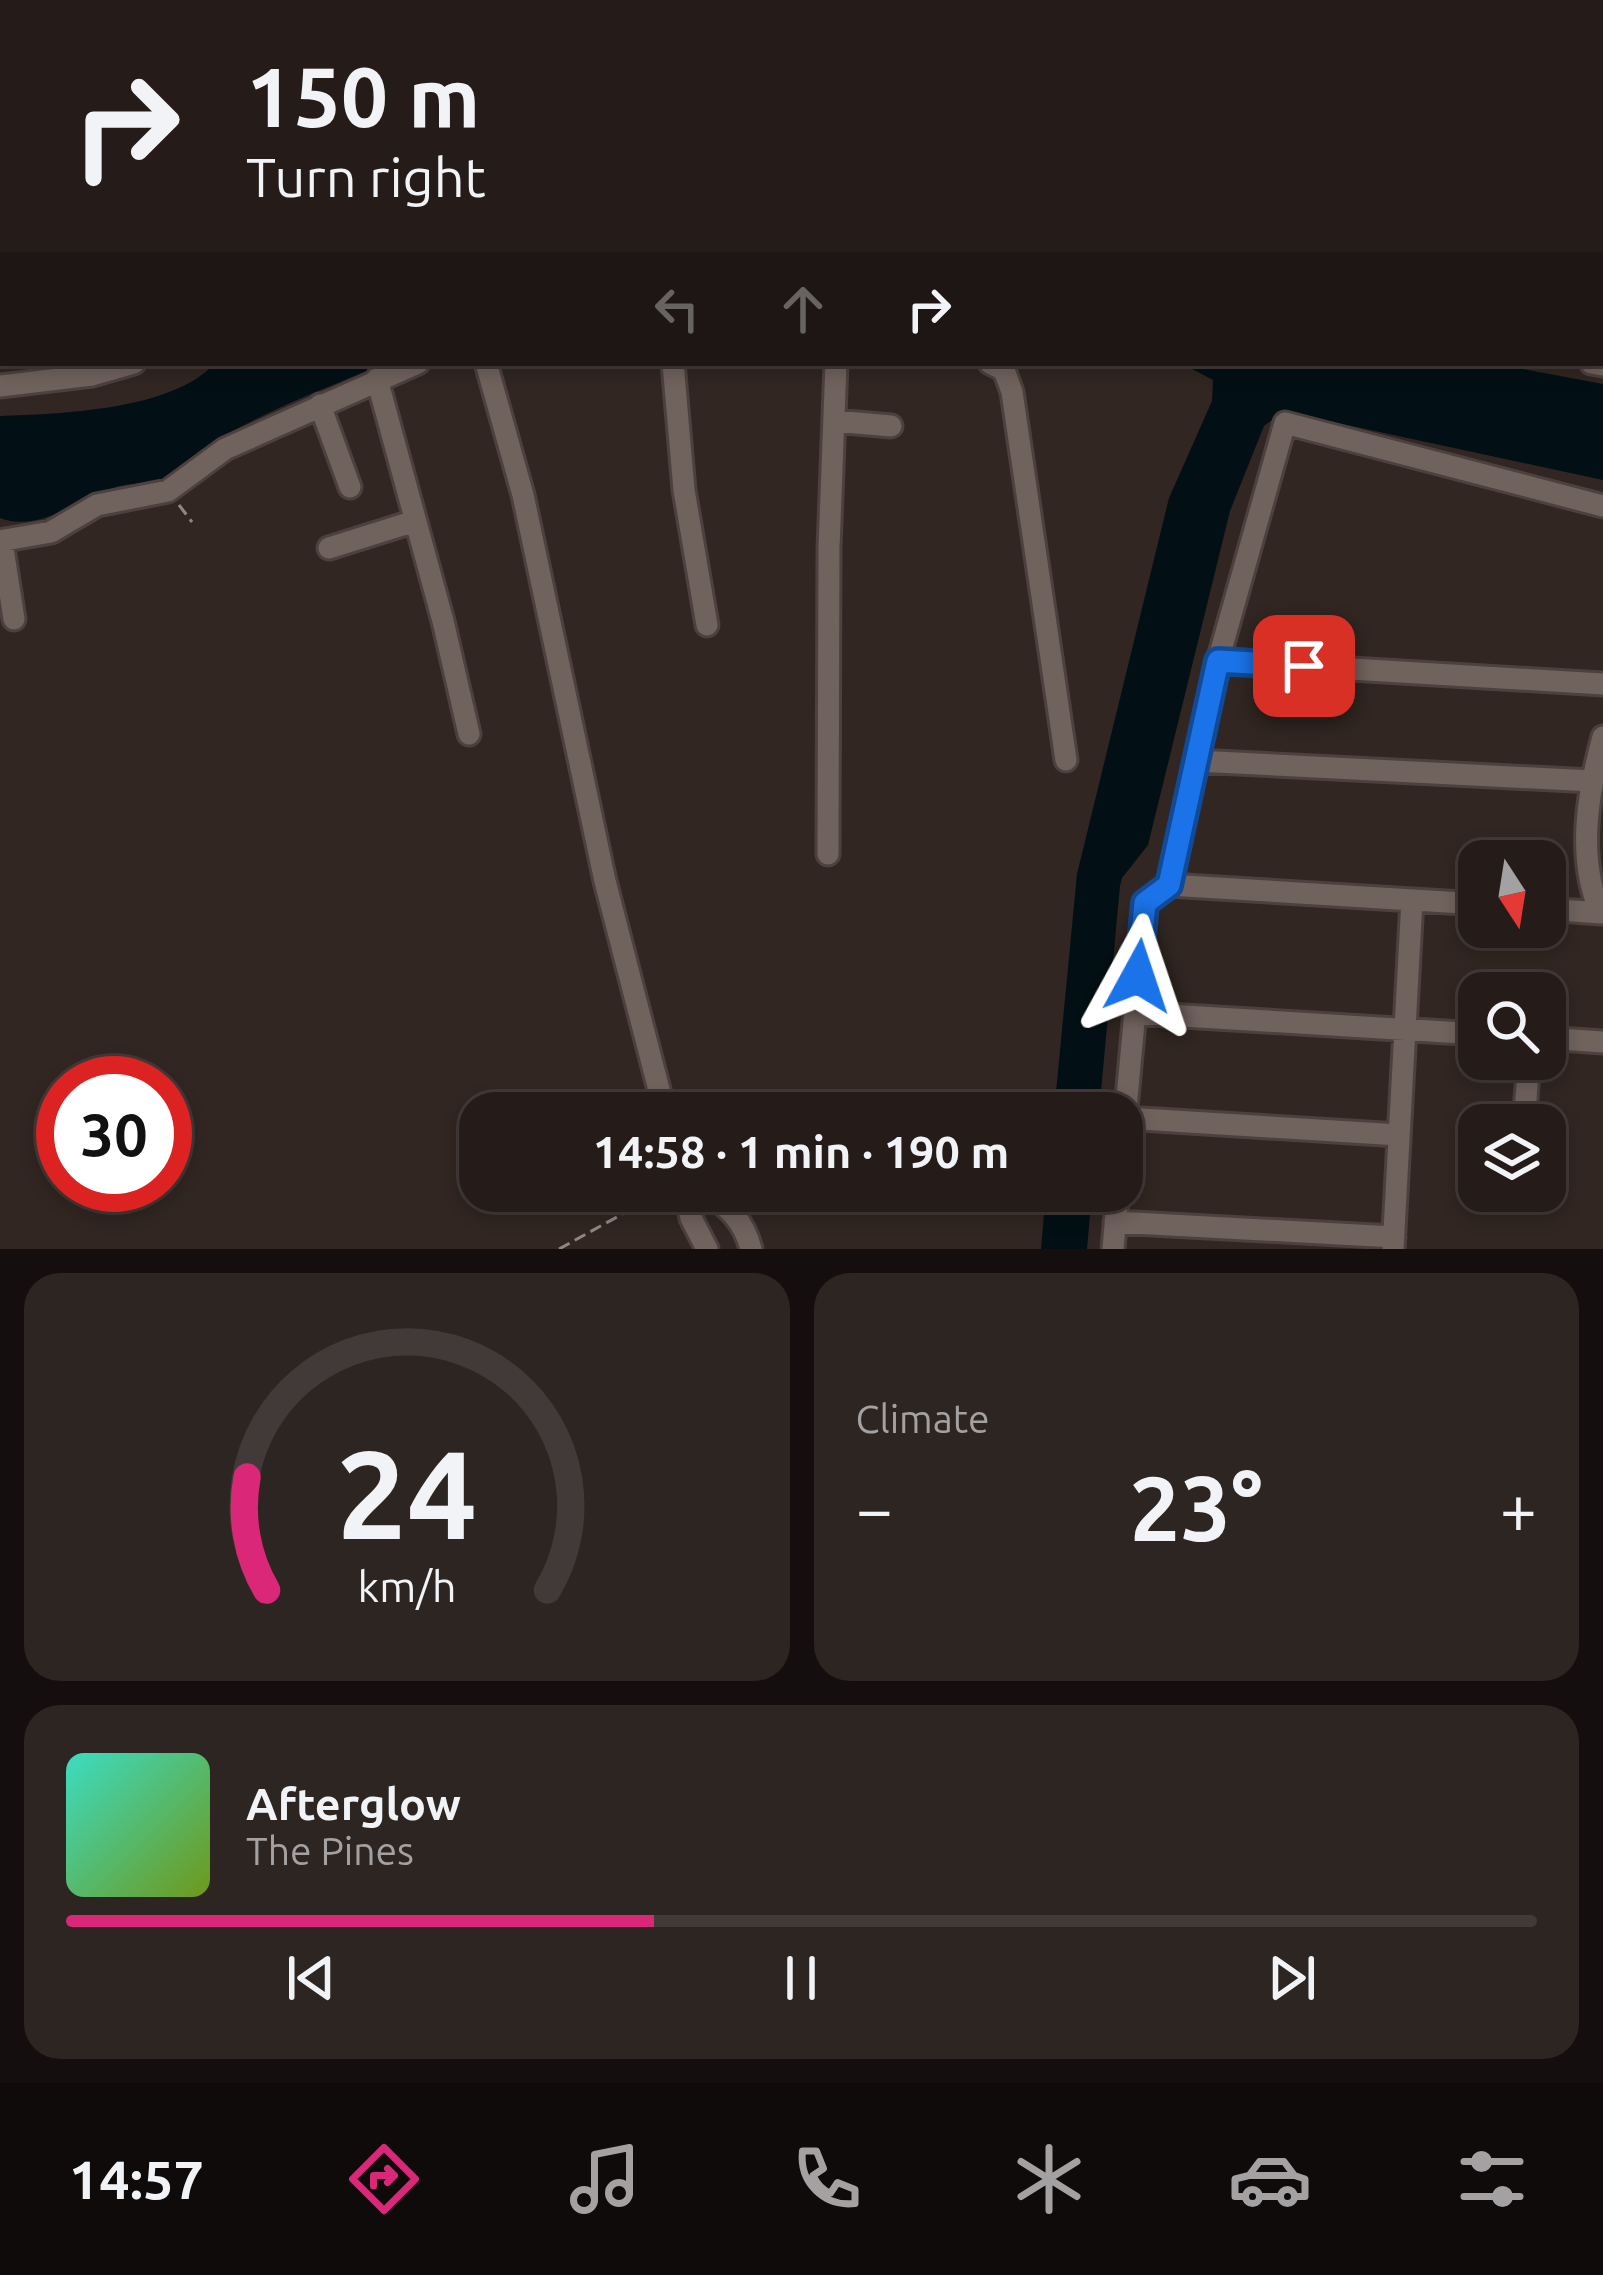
<!DOCTYPE html>
<html lang="en">
<head>
<meta charset="utf-8">
<style>
	:root { --surface:#251c19; --page:#2d2522; --text:#f1f3f6; --muted:#a3a1a2; --line:#423a38; --accent:#db2777 }
	body { margin:0; font-family:Ubuntu,sans-serif; background:var(--page); color:var(--text); height:100vh; display:flex; flex-direction:column; font-size:45px; white-space:nowrap }
	* { box-sizing:border-box; margin:0 }
	p { font-size:39px; color:var(--muted) }
	.icon { flex:none; width:66px; height:66px; fill:none; stroke:currentColor; stroke-width:2; stroke-linecap:round; stroke-linejoin:round }
	.map { position:relative; height:1249px; overflow:hidden }
	.panel { display:flex; flex-direction:column; gap:24px; padding:24px; background:#140f0e; flex:1 }
	.panel>* { flex:none }
	.top-card { position:absolute; left:0px; top:0px; width:1605px; height:366px; box-shadow:0 6px 18px #0003,0 0 0 3px var(--line); background:#251c19; color:var(--text); overflow:hidden }
	.needle { width:78px; rotate:168deg }
	.controls { position:absolute; left:1458px; top:840px; display:grid; gap:24px }
	.controls a { display:grid; place-items:center; width:108px; height:108px; border-radius:24px; background:var(--surface); box-shadow:0 6px 18px #0003,0 0 0 3px var(--line); font-size:60px }
	.speed { position:absolute; left:36px; top:1056px; display:flex; gap:24px; font-size:60px; font-weight:700; text-align:center }
	.speed>* { display:grid; place-content:center; width:156px; height:156px; border-radius:50%; background:var(--surface); box-shadow:0 6px 18px #0003,0 0 0 3px var(--line); line-height:1 }
	.speed .limit { border:18px solid #d22; background:#fff; color:#111 }
	.pin { position:absolute; display:grid; place-items:center; width:102px; height:102px; color:#fff; margin:-51px; border-radius:24px; box-shadow:0 6px 18px #0006 }
	.me { position:absolute; width:132px; margin:-66px; rotate:5deg; stroke-linejoin:round; filter:drop-shadow(0 0 9px #0008) }
	.turn { display:flex; align-items:center; gap:42px; height:252px; padding:0 48px; font-size:54px }
	.turn .icon { width:156px; height:156px; stroke-width:2.5 }
	.turn b { display:block; font-size:84px; line-height:102px }
	.lanes { display:flex; align-items:center; height:114px; padding:0 48px; background:#0003; justify-content:center; gap:60px; direction:ltr }
	.lanes .off { opacity:.35 }
	.big { font-size:90px; font-weight:700; line-height:1.1 }
	.panel .widget { flex:1; display:flex; flex-direction:column; justify-content:center; gap:18px; min-width:0; padding:0 42px; border-radius:36px; background:var(--page) }
	.panel .dial { align-items:center; gap:0 }
	.dial svg { height:312px; overflow:visible; fill:none; stroke:var(--line); stroke-width:7; stroke-linecap:round; text-anchor:middle }
	.dial text { fill:var(--text); stroke:none }
	.song { display:flex; align-items:center; gap:36px }
	.cover { width:144px; height:144px; border-radius:18px; background:linear-gradient(135deg,hsl(170 70% 55%),hsl(80 70% 35%)) }
	.played { height:12px; border-radius:6px; background:linear-gradient(90deg,var(--accent) 40%,var(--line) 40%) }
	.keys { display:flex; justify-content:space-around; direction:ltr }
	.heat { display:flex; justify-content:space-between; align-items:center; font-size:66px; direction:ltr }
	.panel .tiles { flex:1; display:grid; gap:24px; grid-template-columns:1fr 1fr }
	.widget:last-child { grid-column:span 2 }
	.trip { position:absolute; left:459px; top:1092px; width:684px; height:120px; border-radius:36px; background:var(--surface); box-shadow:0 6px 18px #0003,0 0 0 3px var(--line); font-weight:700; line-height:120px; text-align:center }
	.tab-bar { display:flex; height:192px; justify-content:space-around; align-items:center; background:#0f0b0a; color:var(--muted) }
	.tab-bar .icon { width:84px; height:84px }
	.tab-bar .on { color:var(--accent) }
	.tab-bar b { font-size:54px; color:var(--text) }
	.map>svg:first-child { display:block }
</style>
</head>
<body>
<div class="map">
<svg width="1603" height="1249" viewBox="0 0 1603 1249">
	<rect width="100%" height="100%" fill="#312621"/>
	<path fill="#021015" d="M215 363H386C324 389 258 413 201 450 189 458 184 476 168 480 151 484 131 482 113 488 78 500 38 533 0 518V416C59 414 174 410 215 363Z
		M1116 363H1490L1603 384V480L1296 414 1277 416 1264 426 1230 511 1148 845 1122 878 1120 886 1099 1113H1054L1077 874 1169 498 1212 401 1213 380 1192 369Z
		M1046 1191H1092L1087 1249H1041Z"/>
	<g fill="none" stroke-linecap="round" stroke-linejoin="round">
		<defs>
			<path id="minor" d="M113 0 114 3
				M449 0V3
				M780 0 781 3
				M1141 0 1142 3
				M1323 0V3
				M83 3 85 0
				M1602 17H1603
				M0 164 3 158
				M1602 208H1603
				M486 363 523 495 605 881 665 1113
				M673 363 684 490 707 625
				M990 363 1004 370 1012 392 1066 760
				M1591 363 1603 365
				M377 379 443 621 469 734
				M0 386 92 375 134 363
				M320 405 350 487
				M834 421 891 426
				M0 541 51 532 97 505 168 491 225 449 418 363
				M2 542 14 619
				M329 548 415 521
				M1218 661 1603 684
				M1196 761 1592 781
				M828 854 829 548 836 363
				M1169 885 1479 904
				M1545 909 1601 913C1576 859 1588 792 1603 737
				M1135 1013 1479 1034
				M1545 1038 1603 1042
				M1125 1118 1399 1135
				M1524 1125 1529 1059
				M1122 1152 1145 903 1169 885 1218 661 1285 423 1603 506
				M685 1191 691 1218 707 1249
				M704 1191C728 1206 744 1221 751 1249
				M1518 1194 1519 1191
				M1115 1222 1394 1237
				M1113 1249 1118 1191
				M1393 1249 1412 900"/>
		</defs>
		<use href="#minor" stroke="#4c413e" stroke-width="27"/>
		<path stroke="#908783" stroke-width="3" stroke-dasharray="12 6" stroke-linecap="butt" d="M179 505 192 522
			M559 1249 664 1191"/>
		<use href="#minor" stroke="#70625d" stroke-width="21"/>
	</g>
	<g fill="none" stroke-linecap="round" stroke-linejoin="round">
		<defs>
			<path id="route" d="M1138 976 1145 903 1169 885 1218 661 1304 666"/>
		</defs>
		<use href="#route" stroke="#114b97" stroke-width="30"/>
		<use href="#route" stroke="#1a73e8" stroke-width="21"/>
	</g>
</svg>
<div class="controls">
<a><svg class="needle" viewBox="-14 -14 28 28"><path d="M0-13l5 13h-10z" fill="#e53935"/><path d="M0 13l5-13h-10z" fill="#a3a1a2"/></svg></a>
<a><svg class="icon" aria-label="search" viewBox="0 0 24 24"><circle cx="10" cy="10" r="6"/><path d="M15 15l6 6"/></svg></a>
<a><svg class="icon" aria-label="layers" viewBox="0 0 24 24"><path d="M12 4l9 5-9 5-9-5zM3 14l9 5 9-5"/></svg></a>
</div>
<div class="speed"><div class="limit">30</div></div>
<div class="pin" style="left:1304px;top:666px;background:#d93025"><svg class="icon" aria-label="arrive" viewBox="0 0 24 24"><path d="M6 21V4h12l-3 4 3 4H6"/></svg></div>
<svg class="me" style="left:1138px;top:976px" viewBox="-20 -20 40 40"><path d="M0-17L14 15 0 8-14 15z" fill="#1a73e8" stroke="#fff" stroke-width="4"/></svg>
<div class="trip">14:58 · 1 min · 190 m</div>
<div class="top-card">
<div class="turn"><svg class="icon" aria-label="right" viewBox="0 0 24 24"><path d="M7 20v-9h11M14 6l5 5-5 5"/></svg><div><b>150 m</b>Turn right</div></div>
<div class="lanes"><svg class="icon off" aria-label="left" viewBox="0 0 24 24"><path d="M17 20v-9H6M10 6l-5 5 5 5"/></svg><svg class="icon off" aria-label="ahead" viewBox="0 0 24 24"><path d="M12 20V5M6 11l6-6 6 6"/></svg><svg class="icon" aria-label="right" viewBox="0 0 24 24"><path d="M7 20v-9h11M14 6l5 5-5 5"/></svg></div>
</div>
</div>
<section class="panel">
<div class="tiles">
<div class="widget dial"><svg viewBox="0 0 100 80">
<path d="M14 69A42 42 0 1 1 86 69"/>
<path d="M14 69A42 42 0 0 1 9 40" stroke="#db2777"/>
<text x="50" y="56" font-size="32" font-weight="700">24</text>
<text x="50" y="72" font-size="11">km/h</text>
</svg></div>
<div class="widget"><p>Climate</p>
<div class="heat"><a>−</a><b class="big">23°</b><a>+</a></div>
</div>
<div class="widget">
<div class="song"><i class="cover"></i><div><b>Afterglow</b><p>The Pines</p></div></div>
<div class="played"></div>
<div class="keys"><svg class="icon" aria-label="previous" viewBox="0 0 24 24"><path d="M18 5L8 12l10 7zM5 5v14"/></svg><svg class="icon" aria-label="pause" viewBox="0 0 24 24"><path d="M8 5v14M16 5v14"/></svg><svg class="icon" aria-label="next" viewBox="0 0 24 24"><path d="M6 5l10 7-10 7zM19 5v14"/></svg></div>
</div>
</div>
</section>
<nav class="tab-bar">
<b>14:57</b>
<svg class="icon on" aria-label="directions" viewBox="0 0 24 24"><path d="M12 3l9 9-9 9-9-9zM9 14v-3h6M13 9l2 2-2 2"/></svg>
<svg class="icon" aria-label="music" viewBox="0 0 24 24"><path d="M9 18V5l10-2v13"/><circle cx="6" cy="18" r="3"/><circle cx="16" cy="16" r="3"/></svg>
<svg class="icon" aria-label="phone" viewBox="0 0 24 24"><path d="M5 4h4l2 5-3 2q2 4 5 5l2-3 5 2v4C11 20 4 13 5 4z"/></svg>
<svg class="icon" aria-label="climate" viewBox="0 0 24 24"><path d="M12 3v18M4 7l16 10M4 17L20 7"/></svg>
<svg class="icon" aria-label="car" viewBox="0 0 24 24"><path d="M5 17H2v-5l4-1 3-4h7l3 4 3 1v5h-3M9 17h6M6 11h13"/><circle cx="7" cy="17" r="2"/><circle cx="17" cy="17" r="2"/></svg>
<svg class="icon" aria-label="filters" viewBox="0 0 24 24"><path d="M4 7h16M4 17h16"/><circle cx="9" cy="7" r="2"/><circle cx="15" cy="17" r="2"/></svg>
</nav>
</body>
</html>
